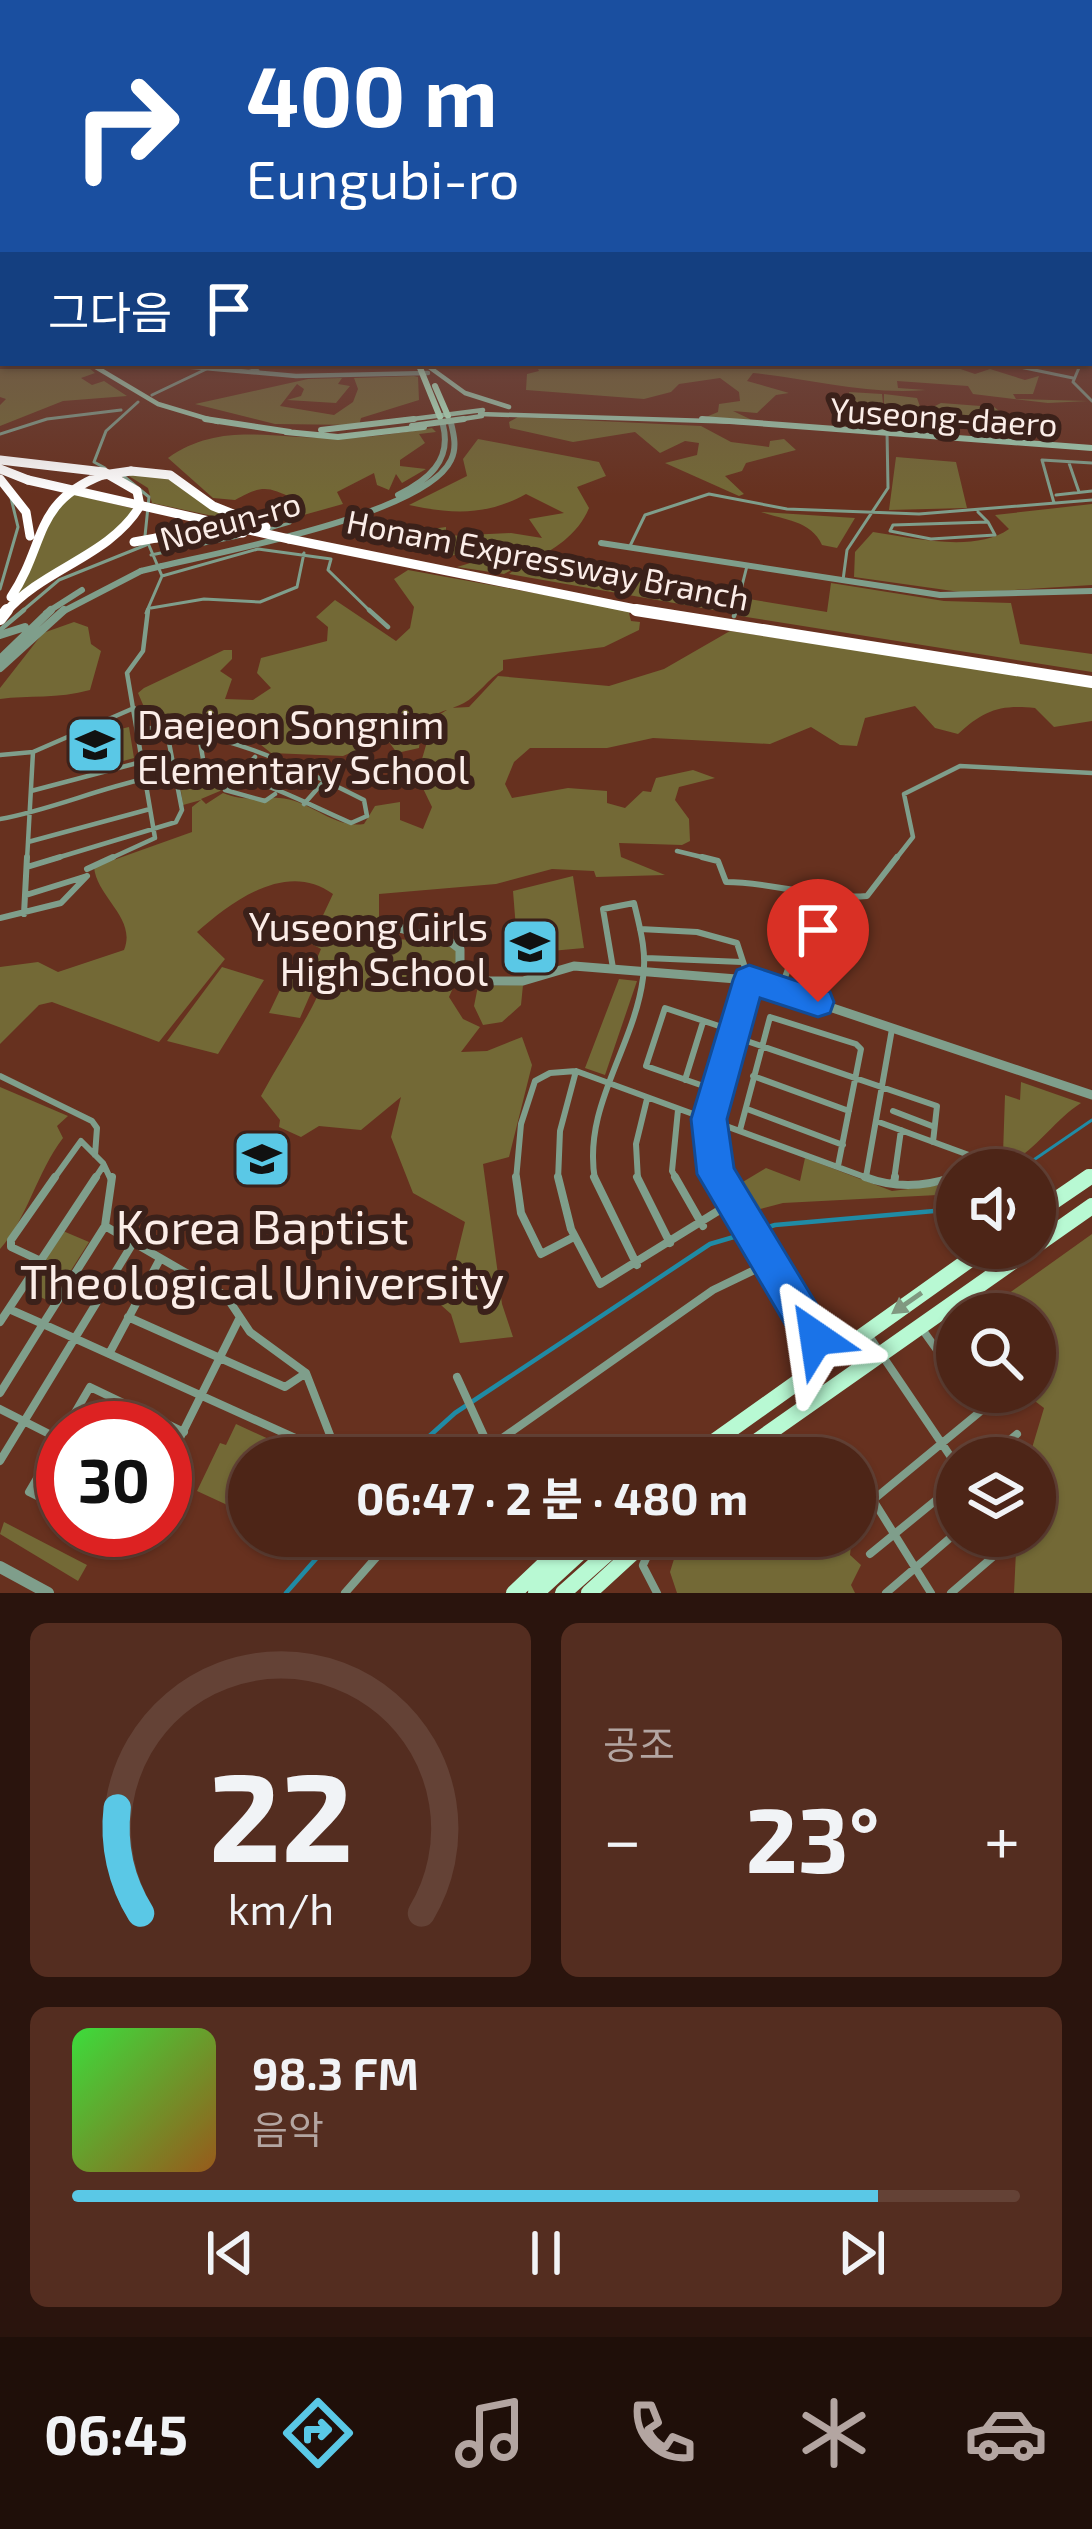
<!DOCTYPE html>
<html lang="ko">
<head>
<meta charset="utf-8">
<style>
	:root { --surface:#4d2517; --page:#542d20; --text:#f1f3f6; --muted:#b3a5a1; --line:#644236; --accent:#5ac8e6 }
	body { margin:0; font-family:"Exo 2","Noto Sans KR",sans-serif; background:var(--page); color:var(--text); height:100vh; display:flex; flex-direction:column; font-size:45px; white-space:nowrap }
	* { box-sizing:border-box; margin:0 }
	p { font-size:39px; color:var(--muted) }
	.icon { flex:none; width:66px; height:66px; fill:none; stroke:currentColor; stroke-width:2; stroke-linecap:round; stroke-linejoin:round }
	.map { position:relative; height:1593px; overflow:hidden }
	.panel { display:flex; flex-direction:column; gap:30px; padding:30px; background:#2a140d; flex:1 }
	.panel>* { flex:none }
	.top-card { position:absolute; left:0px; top:0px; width:1092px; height:366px; box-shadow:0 3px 9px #0004,0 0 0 3px var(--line); background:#1a4fa0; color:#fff; overflow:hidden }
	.fabs { position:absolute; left:936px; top:1149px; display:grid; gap:24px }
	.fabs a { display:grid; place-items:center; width:120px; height:120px; border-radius:50%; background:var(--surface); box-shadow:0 3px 9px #0004,0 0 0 3px var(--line); font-size:60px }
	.speed { position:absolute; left:36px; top:1401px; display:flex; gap:24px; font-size:60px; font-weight:700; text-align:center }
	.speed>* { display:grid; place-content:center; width:156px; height:156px; border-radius:50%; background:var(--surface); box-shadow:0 3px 9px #0004,0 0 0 3px var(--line); line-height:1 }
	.speed .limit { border:18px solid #d22; background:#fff; color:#111 }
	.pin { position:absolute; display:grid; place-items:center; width:102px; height:102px; color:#fff; margin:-123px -51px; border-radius:50% 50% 50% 0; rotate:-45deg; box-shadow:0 0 12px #0007 }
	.pin .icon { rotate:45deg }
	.me { position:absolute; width:132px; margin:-66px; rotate:328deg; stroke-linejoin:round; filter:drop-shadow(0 0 9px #0008) }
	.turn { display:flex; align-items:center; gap:42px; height:252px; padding:0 48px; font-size:54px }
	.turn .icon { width:156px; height:156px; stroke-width:2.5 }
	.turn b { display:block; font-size:84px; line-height:102px }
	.then { display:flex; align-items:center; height:114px; padding:0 48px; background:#0003; gap:24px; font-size:45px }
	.big { font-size:90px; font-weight:700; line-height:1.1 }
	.panel .tile { flex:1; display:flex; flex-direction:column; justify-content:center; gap:18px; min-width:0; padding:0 42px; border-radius:18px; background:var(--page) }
	.panel .dial { align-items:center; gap:0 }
	.dial svg { height:312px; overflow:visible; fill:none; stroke:var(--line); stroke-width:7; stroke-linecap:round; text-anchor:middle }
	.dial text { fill:var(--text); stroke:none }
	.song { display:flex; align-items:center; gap:36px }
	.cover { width:144px; height:144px; border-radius:18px; background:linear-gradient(135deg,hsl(120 70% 55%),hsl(30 70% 35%)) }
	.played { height:12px; border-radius:6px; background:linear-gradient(90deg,var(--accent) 85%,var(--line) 85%) }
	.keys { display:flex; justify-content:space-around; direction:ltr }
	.heat { display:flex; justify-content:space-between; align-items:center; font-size:66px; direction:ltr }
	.panel .tiles { flex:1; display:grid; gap:30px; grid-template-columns:1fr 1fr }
	.tile:last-child { grid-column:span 2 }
	.trip { position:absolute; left:228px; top:1437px; width:648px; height:120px; border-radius:60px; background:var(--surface); box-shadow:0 3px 9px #0004,0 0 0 3px var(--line); font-weight:700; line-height:120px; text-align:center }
	.menu { display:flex; height:192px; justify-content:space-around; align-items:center; background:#1f0f09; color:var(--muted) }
	.menu .icon { width:84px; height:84px }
	.menu .active { color:var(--accent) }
	.menu b { font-size:54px; color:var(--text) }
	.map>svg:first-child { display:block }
</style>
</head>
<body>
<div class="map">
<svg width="1092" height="1593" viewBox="0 0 1092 1593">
	<rect width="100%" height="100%" fill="#67311f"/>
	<path fill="#736936" d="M0 346 3 363H83L95 373 81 378 92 385 104 381 127 396 63 401 0 426V405L6 399 0 397Z
		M535 363H943L975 374 990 369 1025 380 1039 376 1033 394H1013L1016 399 1088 401 1048 403 973 394 968 386 897 381 898 388 926 390C865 395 811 379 753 373L747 381 789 393 776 395 757 413 733 411 752 420 706 417 718 412 719 404 740 401 739 392 720 378 679 384 671 392 644 399 526 390 527 374 539 371Z
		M414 376 418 377 419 400 361 418 359 425 275 424 195 404 308 379 342 378 338 384 350 386 336 403 287 400 301 396 304 389 297 384 280 406 334 415 353 402 358 389 354 378Z
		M849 392 882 394 884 413V394L917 398 928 429 849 425V411L857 410 851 408Z
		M941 403 994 407 1011 420 1007 426 939 421 929 409Z
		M518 417 701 426 731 442 769 447 770 441 784 439 796 450 746 463 742 471 725 476 744 494 739 496 665 463 697 455 699 443 685 441 660 453 635 432 573 442 510 428 509 422Z
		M432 428 436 432 419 434 425 443 400 460V466L426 469 402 483 396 474 389 490 377 485 374 473 337 492 343 504 300 516 294 499C266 485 261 486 235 500L213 498 168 458C221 420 276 440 338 438 369 438 400 433 432 428Z
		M478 439 599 462 606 476 577 487 589 508C578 535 553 550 530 562L734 597 731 613 509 574 519 566 504 574 457 567 500 554 493 543 451 556 392 545 389 535 446 527V536L511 533 542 538 529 519 564 513 526 494C486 516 452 514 409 505L467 476 463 459Z
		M896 457 956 462 967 508 889 510Z
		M124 473H159L255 525 152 503 148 488Z
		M64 492 135 509 130 521 5 608C31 572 35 517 64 492Z
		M1092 504V585L967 593 854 577 855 552 873 532C913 538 975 553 1009 529L995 515Z
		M761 512 855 518 837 548 822 545C811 520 782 520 761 512Z
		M408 570 650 614 629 613 631 621 640 622 639 630 604 647 503 660V670C489 678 477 696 464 703 438 716 423 709 419 748L397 753 386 738 343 756 271 753 245 732 214 733 147 714 138 693 144 688 224 650H232V659L220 671 232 679 225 699 253 700 271 688 257 673 261 658 327 641 328 627 316 617 335 600 396 641 410 628 414 607 394 579Z
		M831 583 944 601 1011 603 1020 644 1092 654V672L740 616 743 598 827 612Z
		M74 622 88 627 91 644 101 651 90 690C58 699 28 695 0 699V688L43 633Z
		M730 631 1092 685V721L1054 727 1035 708C999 704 983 711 958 734L935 728 915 706 865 718 857 746 840 745 811 727 770 744 653 738 607 748H530L514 762 505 784 512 798 568 788 607 791V803L625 808 643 791 651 792 656 778 693 770 715 778 679 787 675 800 689 819 690 841 682 845 619 843 621 857 665 875 596 877 594 871 552 869 496 884 379 894V930L397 939 450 943 459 952 457 979 449 997 463 1019 480 1027 461 1052 487 1051 522 1037 532 1065 509 1157 483 1164 502 1304 513 1337 460 1343 451 1314 432 1297 437 1283 451 1279 465 1222 413 1193 391 1137 401 1097 361 1130 319 1126 301 1137 279 1127 280 1120 261 1096C283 1055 311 1016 327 974L312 970 321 949 310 943 333 894C287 860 232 901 197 932L225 959 159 1042 52 1002 39 1005 0 1044V967L38 962 58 972 124 950C137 918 97 898 94 867L192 832V807L201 800 183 805 179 777 229 778 220 791 201 799 206 804 223 793C245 802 259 797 279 798 309 799 333 829 364 824L375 806 400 802V820L423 829 432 807 417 776 434 718 450 708 469 707 498 676 609 686 664 669Z
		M129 727 134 758 94 769 91 736Z
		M573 876 584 948 518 954 513 891Z
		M222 967 264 980 218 1054 167 1041Z
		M288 973 318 977 300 1018 269 1013Z
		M619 979 637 981 605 1075 585 1068Z
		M523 985 521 1005 502 1022 483 1025 474 1006 478 986Z
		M1021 1082 1081 1103C1044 1127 1027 1170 978 1170L1003 1154 1005 1095 1020 1100Z
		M0 1087 68 1116 57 1126 63 1138C37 1172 27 1219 0 1249Z
		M805 1158 892 1191 957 1183V1194L783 1203 753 1211 736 1186 766 1168 800 1181Z
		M63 1231 89 1242 51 1302 25 1290Z
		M1092 1234V1593H1014L1016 1551 1011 1536H1035V1458H1029L1044 1408 1023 1392H1035V1314H980Z
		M236 1424 310 1458H249V1515L197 1491 220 1443 226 1445Z
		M4 1522 87 1565 78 1581 0 1534Z
		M701 1536H852L850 1555 861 1565 851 1585 855 1593H677L670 1572 674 1559 690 1557Z"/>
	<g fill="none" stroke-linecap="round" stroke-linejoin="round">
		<path stroke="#208ba5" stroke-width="3" d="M1019 1170 1092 1120"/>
		<path stroke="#208ba5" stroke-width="4.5" d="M405 1458 455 1413 710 1244 775 1225 957 1209
			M286 1593 336 1536"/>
		<path stroke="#7f9e8b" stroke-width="3" d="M237 363 258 371
			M1001 363 1073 378
			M1081 363 1073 382 1092 401
			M254 369 276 363
			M152 395 219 363
			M0 434 47 419 121 410
			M1069 463 1079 492
			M105 468 94 462 106 431 138 402
			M121 474 149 497 145 536 162 576 146 613
			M1056 495 1092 491
			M1054 503 1042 460 1092 463
			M978 512 988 522
			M988 522 995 535 931 539 890 531 893 525Z
			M266 530 290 523
			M629 548 645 515 709 494 787 509 919 514 1092 500
			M151 555 238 537
			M162 576 258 549 331 559 328 570 372 613
			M843 580 847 550 888 488 887 431
			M0 589 18 527 11 498
			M151 608 204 599 260 602 297 587 304 553
			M20 613 59 580 146 545
			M735 613 747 566"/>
		<path stroke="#7f9e8b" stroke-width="4.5" d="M369 610 388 627
			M734 616 736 610
			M0 630 24 610
			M199 735 205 771
			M0 755 33 752 134 708
			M255 757 225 790 265 801 275 794
			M31 791 141 762
			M304 804 324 781
			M0 819C69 807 139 768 210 773 259 776 306 804 351 823L367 816 364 800C297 766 214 726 138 728
			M28 842 150 809
			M677 851 714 860
			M27 860 33 752
			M50 860 176 822 182 810 166 727
			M107 860 155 838 127 673 143 651 148 610
			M895 860 913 837 904 794 960 766 1092 773"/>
		<path stroke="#7f9e8b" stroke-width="6" d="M702 857 718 861 726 882C773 882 820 900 867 896L897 857
			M27 867 60 857
			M87 869 113 857
			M26 895 87 876
			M24 914 27 857
			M0 918 61 903 87 876
			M640 929 697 932 737 943 749 980 709 1119 710 1149 722 1180
			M646 958 742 962
			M781 989 797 943 831 896
			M732 1036 937 1106 933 1142
			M0 1076 92 1121 97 1128 95 1155
			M753 1076 849 1111
			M685 1080 703 1022
			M718 1091 646 1066 665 1008 734 1031
			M747 1109 843 1145
			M893 1111 932 1126
			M876 1121 977 1158 971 1170
			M740 1130 770 1017 856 1044 861 1049 838 1166
			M866 1177 892 1029
			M53 1180 81 1141 103 1163
			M94 1180 104 1165 111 1180
			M516 1180 521 1124 535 1081 550 1073 576 1071 873 1180
			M558 1180 560 1131 576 1071
			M595 1180C582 1107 634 1048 643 978 647 952 640 928 634 903L603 909 613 968
			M638 1180 636 1144 647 1099
			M677 1180 672 1171 678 1110
			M894 1180 901 1130
			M944 1180 957 1176"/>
		<path stroke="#7f9e8b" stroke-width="8" d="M516 1177 521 1213 541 1254 574 1237
			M558 1177 571 1229 600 1284 731 1203
			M594 1177 637 1265
			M637 1177 670 1243
			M675 1177 703 1226
			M721 1177 731 1203 828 1357
			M865 1177C894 1188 924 1187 953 1177
			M894 1184 895 1177
			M41 1261 11 1247V1240L55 1177
			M9 1309 43 1324 105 1226
			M128 1317 285 1387 306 1373
			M0 1322 96 1177
			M922 1329 957 1378
			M869 1336 957 1466
			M109 1354 160 1259
			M457 1377 494 1458
			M967 1392 980 1411
			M0 1393 43 1324 324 1451 330 1435 306 1373 250 1332 226 1296 105 1226 112 1177
			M0 1409 63 1441
			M66 1428 90 1387 184 1432
			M63 1434 29 1492 63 1509
			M474 1458 713 1290 769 1263
			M988 1458 1017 1434
			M0 1461 133 1243
			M165 1468 239 1319
			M102 1530 127 1543 133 1530
			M538 1536 547 1552
			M870 1554 957 1483
			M643 1565 653 1543
			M643 1566 657 1593
			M345 1593 395 1536
			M886 1593 957 1532
			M931 1593 873 1500 1004 1392
			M951 1593 1009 1543 1004 1536"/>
		<path stroke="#7f9e8b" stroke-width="4.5" d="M147 363 296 376 428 373"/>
		<path stroke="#7f9e8b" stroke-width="6" d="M398 495C428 480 452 461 443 425
			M601 543 940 595 1092 591
			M162 566C221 552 426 514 451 460 457 448 454 435 451 423
			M46 613 82 590
			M60 613 141 571"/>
		<path stroke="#7f9e8b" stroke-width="8" d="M0 635 25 627
			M0 659 51 610
			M0 668 64 610"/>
		<path stroke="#7f9e8b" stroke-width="9" d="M389 925 452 943 460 949V971L474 981H523L574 966 749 980 1092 1095"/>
		<path stroke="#7f9e8b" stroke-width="12" d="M0 1567 48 1593"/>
		<path stroke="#9fd1b4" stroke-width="4.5" d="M89 363 158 404 218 422
			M425 364 465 393 509 407
			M480 414 742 422
			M389 422 483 410"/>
		<path stroke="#9fd1b4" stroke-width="6" d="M205 419 290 432
			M702 419 1092 448
			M321 430 414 419
			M286 432 338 437 424 427"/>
		<path stroke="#b8f9d3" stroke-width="6" d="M418 363 440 417
			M435 386 448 416"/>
		<path stroke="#b8f9d3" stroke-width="12" d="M1084 1180 1092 1175"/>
		<path stroke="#b8f9d3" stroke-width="16" d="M1035 1214 1089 1177
			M1035 1246 1092 1206
			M673 1458 705 1443
			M691 1458 986 1248
			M733 1458 1032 1248
			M514 1593 574 1536
			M536 1593 598 1536
			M563 1593 627 1536
			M589 1593 651 1536"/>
		<path stroke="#fff" stroke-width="9" d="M0 460 104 472 137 491 140 506C109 557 43 568 5 613
			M0 469 28 480
			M131 471 170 475 213 506 266 527
			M0 479 26 512 30 536
			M156 538 243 533
			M289 539 655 613
			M11 597C47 543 32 503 102 475"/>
		<path stroke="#fff" stroke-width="12" d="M636 610 1092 682
			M0 619 7 610"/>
		<path stroke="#7f9e8b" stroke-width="6" d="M141 571 162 566"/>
		<path stroke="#9fd1b4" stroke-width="4.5" d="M443 422 482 416"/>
		<path stroke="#9fd1b4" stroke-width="6" d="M412 426 464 419"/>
		<path stroke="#fff" stroke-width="9" d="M103 475 131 471
			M28 480 289 539
			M134 542 156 538"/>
	</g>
	<defs><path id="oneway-solid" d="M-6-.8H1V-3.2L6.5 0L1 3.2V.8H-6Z" transform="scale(3)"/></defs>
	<use fill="#809880" href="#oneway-solid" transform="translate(907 1303) rotate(145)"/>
	<linearGradient id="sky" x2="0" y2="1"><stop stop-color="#391b11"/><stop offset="0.55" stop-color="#6e4e4d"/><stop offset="1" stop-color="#6e4e4d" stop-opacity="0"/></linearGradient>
	<rect width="1092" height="495" fill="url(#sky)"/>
	<path fill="#1a73e8" stroke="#114b97" stroke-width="3" d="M749 965 830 992 834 1002 830 1013 818 1017 760 998 727 1119 734 1168 837 1338 831 1353 816 1359 802 1353 697 1174 691 1119 733 980 737 970Z"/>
	<defs>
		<symbol id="school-square" viewBox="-11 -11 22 22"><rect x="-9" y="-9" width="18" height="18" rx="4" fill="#5ac8e6" stroke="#3b211a"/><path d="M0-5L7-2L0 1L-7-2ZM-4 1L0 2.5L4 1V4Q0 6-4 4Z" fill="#111"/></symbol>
		<symbol id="university-square" viewBox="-11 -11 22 22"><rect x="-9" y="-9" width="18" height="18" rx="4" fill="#5ac8e6" stroke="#3b211a"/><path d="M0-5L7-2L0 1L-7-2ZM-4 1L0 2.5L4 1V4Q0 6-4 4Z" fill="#111"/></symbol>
	</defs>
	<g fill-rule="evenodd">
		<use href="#school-square" x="62" y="712" width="66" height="66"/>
		<use href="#school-square" x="497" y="914" width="66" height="66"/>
		<use href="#university-square" x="229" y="1126" width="66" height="66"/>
	</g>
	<g text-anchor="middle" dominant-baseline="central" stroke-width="12" stroke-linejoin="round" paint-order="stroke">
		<g font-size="33" fill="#fbede8" stroke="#3b211a">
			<text transform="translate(944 416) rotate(4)">Yuseong-daero</text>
			<text transform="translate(230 520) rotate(-15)">Noeun-ro</text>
			<text transform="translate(548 559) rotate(11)">Honam Expressway Branch</text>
		</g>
		<g font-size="39" fill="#fbede8" stroke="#3b211a" text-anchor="start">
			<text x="137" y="723">Daejeon Songnim<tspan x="137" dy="45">Elementary School</tspan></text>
			<text x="488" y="925" text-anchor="end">Yuseong Girls<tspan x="488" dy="45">High School</tspan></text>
		</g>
		<g font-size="48" fill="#fbede8" stroke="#3b211a">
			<text x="262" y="1225">Korea Baptist<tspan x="262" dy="55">Theological University</tspan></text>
		</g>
	</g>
</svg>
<div class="fabs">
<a><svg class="icon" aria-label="sound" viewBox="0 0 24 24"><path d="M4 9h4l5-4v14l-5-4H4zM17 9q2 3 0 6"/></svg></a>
<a><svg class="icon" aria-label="search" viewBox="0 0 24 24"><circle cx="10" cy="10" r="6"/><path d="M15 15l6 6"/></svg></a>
<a><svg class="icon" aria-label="layers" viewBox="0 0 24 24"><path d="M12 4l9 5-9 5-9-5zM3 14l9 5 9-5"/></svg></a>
</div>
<div class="speed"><div class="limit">30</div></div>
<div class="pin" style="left:818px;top:1002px;background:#d93025"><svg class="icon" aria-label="arrive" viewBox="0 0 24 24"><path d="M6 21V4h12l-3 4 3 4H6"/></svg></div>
<svg class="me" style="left:816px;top:1338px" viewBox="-20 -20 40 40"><path d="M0-17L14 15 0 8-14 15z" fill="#1a73e8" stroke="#fff" stroke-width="4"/></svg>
<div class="trip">06:47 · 2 분 · 480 m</div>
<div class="top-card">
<div class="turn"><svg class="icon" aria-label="right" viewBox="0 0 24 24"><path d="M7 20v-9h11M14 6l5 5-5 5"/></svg><div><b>400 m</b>Eungubi-ro</div></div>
<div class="then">그다음<svg class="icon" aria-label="arrive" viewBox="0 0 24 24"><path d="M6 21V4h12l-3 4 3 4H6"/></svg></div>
</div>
</div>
<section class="panel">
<div class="tiles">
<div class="tile dial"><svg viewBox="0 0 100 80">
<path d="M14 69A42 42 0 1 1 86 69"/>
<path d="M14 69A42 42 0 0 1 8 42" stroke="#5ac8e6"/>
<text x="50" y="56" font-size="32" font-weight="700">22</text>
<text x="50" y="72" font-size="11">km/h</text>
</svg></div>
<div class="tile"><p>공조</p>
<div class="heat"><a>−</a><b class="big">23°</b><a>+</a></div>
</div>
<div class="tile">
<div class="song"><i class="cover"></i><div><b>98.3 FM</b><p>음악</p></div></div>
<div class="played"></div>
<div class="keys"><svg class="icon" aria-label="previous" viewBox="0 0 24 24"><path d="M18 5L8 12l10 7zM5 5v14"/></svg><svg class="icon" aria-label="pause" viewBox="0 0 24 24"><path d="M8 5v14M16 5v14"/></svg><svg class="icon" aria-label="next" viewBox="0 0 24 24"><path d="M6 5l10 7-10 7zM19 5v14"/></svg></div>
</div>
</div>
</section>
<nav class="menu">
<b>06:45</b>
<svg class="icon active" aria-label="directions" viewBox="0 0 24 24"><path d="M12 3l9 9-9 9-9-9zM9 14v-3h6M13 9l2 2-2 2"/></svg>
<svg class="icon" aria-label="music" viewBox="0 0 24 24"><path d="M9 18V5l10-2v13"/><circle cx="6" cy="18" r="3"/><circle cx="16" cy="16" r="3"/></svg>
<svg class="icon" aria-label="phone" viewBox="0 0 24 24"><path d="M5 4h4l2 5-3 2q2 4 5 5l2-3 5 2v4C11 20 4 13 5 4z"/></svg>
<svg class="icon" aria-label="climate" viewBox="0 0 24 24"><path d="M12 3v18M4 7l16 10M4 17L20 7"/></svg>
<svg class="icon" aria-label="car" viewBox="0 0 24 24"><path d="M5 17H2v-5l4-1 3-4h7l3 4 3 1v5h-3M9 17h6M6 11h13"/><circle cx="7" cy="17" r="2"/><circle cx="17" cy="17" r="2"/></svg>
</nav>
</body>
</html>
